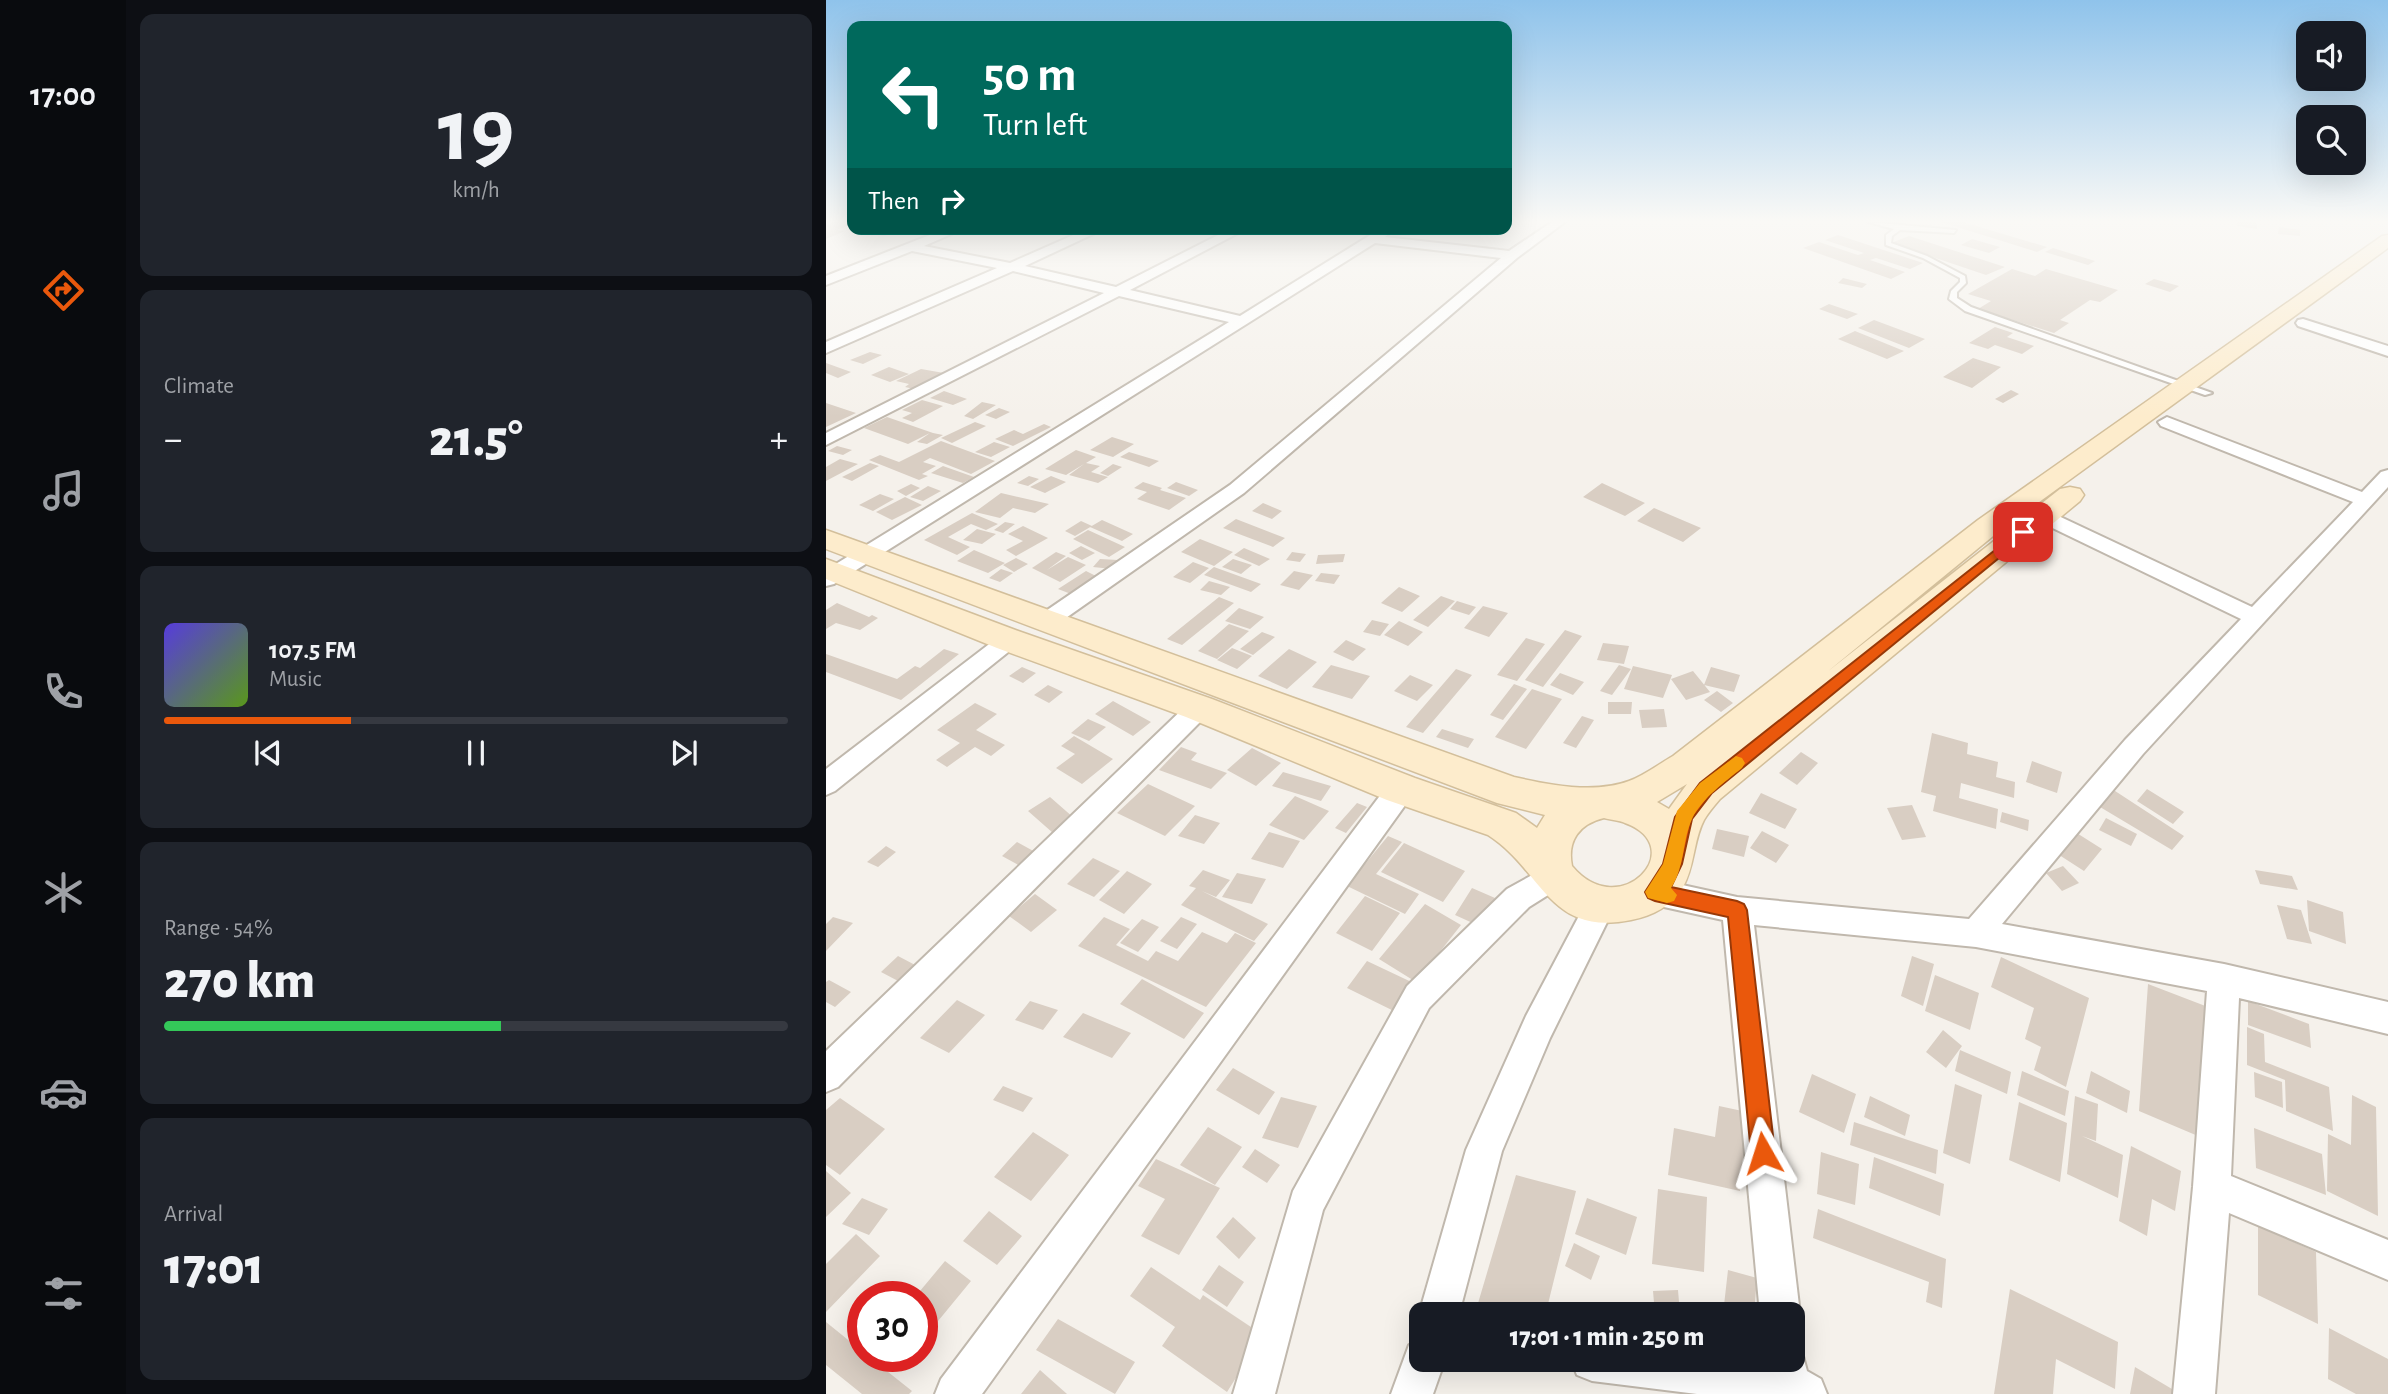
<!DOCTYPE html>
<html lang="en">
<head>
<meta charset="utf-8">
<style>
	:root { --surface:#171b24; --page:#20242c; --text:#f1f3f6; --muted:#9ea1a6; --line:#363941; --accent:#ea580c }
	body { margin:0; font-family:"Alegreya Sans",sans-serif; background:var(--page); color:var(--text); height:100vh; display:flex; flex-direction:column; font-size:26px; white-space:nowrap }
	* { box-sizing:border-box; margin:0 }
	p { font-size:23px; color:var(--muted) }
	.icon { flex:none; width:38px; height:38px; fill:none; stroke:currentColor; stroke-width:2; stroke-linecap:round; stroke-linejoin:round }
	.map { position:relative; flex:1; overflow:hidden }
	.panel { display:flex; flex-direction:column; gap:14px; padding:14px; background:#0d0f14; width:700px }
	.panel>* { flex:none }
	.banner { position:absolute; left:21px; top:21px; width:665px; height:214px; border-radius:14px; box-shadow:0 7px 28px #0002; background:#00695c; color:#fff; overflow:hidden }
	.fabs { position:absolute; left:1470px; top:21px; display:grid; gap:14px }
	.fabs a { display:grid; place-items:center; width:70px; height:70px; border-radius:14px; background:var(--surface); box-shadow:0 7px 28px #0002; font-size:35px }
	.speed { position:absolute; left:21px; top:1281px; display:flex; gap:14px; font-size:35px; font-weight:700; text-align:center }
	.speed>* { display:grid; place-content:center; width:91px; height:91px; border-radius:50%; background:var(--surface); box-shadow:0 7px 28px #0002; line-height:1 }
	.speed .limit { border:10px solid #d22; background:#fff; color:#111 }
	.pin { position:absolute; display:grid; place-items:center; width:60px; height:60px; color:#fff; margin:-30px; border-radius:14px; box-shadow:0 4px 10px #0006 }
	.me { position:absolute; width:77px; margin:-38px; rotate:354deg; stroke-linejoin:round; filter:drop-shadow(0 0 5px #0008) }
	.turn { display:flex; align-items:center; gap:24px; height:147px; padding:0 21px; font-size:32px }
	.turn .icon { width:91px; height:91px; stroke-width:2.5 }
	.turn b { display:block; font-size:49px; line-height:60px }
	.then { display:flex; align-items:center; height:66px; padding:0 21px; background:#0003; gap:14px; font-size:26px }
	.big { font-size:52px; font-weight:800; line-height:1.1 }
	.panel .card { flex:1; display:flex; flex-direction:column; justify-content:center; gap:10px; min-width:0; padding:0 24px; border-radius:14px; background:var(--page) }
	.panel .dial { align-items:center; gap:0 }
	.dial b { font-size:91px; line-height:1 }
	.song { display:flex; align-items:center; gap:21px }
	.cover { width:84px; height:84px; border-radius:10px; background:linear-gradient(135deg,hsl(250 70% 55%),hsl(90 70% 35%)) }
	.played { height:7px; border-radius:4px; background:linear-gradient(90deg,var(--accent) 30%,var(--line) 30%) }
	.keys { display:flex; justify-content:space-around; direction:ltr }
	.heat { display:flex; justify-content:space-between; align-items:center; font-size:38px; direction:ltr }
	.charge { height:10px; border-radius:5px; background:linear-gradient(90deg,#34c759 54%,var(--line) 0) }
	.trip { position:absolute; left:583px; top:1302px; width:396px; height:70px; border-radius:14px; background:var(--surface); box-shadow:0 7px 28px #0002; font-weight:800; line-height:70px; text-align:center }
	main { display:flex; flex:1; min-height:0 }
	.tab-bar { display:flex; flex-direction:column; width:126px; justify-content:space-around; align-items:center; background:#090b0e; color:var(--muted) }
	.tab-bar .icon { width:49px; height:49px }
	.tab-bar .selected { color:var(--accent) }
	.tab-bar b { font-size:32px; color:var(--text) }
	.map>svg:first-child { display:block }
</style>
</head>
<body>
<main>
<nav class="tab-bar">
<b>17:00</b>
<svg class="icon selected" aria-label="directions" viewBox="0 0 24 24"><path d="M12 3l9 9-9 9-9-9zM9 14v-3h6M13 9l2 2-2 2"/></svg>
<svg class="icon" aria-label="music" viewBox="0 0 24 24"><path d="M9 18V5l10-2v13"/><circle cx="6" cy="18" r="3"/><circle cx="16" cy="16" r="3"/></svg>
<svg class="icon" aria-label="phone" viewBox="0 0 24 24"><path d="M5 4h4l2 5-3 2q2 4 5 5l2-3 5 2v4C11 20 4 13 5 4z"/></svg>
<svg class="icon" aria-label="climate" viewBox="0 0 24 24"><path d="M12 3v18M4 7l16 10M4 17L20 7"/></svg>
<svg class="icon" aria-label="car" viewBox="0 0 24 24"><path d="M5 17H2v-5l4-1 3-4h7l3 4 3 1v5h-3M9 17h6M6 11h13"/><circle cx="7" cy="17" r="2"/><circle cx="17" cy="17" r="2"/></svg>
<svg class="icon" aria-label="filters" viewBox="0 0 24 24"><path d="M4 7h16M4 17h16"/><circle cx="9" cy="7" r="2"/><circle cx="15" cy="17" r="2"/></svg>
</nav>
<section class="panel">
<div class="card dial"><b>19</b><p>km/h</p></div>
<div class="card"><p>Climate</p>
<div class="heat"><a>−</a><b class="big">21.5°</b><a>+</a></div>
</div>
<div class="card">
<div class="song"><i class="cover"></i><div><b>107.5 FM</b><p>Music</p></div></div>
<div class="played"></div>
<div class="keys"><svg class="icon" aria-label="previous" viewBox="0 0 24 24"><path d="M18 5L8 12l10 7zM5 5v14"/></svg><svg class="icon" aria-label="pause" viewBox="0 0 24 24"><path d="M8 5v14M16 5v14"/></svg><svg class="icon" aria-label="next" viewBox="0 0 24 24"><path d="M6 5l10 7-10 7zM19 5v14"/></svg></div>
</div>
<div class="card"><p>Range · 54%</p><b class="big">270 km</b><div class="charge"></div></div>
<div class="card"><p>Arrival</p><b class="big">17:01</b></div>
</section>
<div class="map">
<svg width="1562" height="1394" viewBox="0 0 1562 1394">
	<rect width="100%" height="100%" fill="#f5f1eb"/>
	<path fill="#d9cec3" d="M8 222 26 224 11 230 19 231 0 239V225Z
		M1115 222H1137L1221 247 1211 252Z
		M1411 222 1431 223V229L1411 226Z
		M1453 227 1474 230V236L1452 234Z
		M58 229H76L59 236 46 235Z
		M1012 235 1097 263 1084 269 1050 258 1044 260 1079 272 1065 279 977 248 993 242 1032 255 1038 253 999 240Z
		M1083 236 1179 267 1160 275 1065 243Z
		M1146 239 1174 247 1163 253 1135 245Z
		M1227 248 1269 261 1262 265 1219 252Z
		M1186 269 1209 276 1220 269 1292 290 1274 302 1264 300 1234 320 1243 323 1228 333 1152 309 1165 301 1142 294Z
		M1017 278 1041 284 1036 288 1012 283Z
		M1328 279 1353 286 1344 292 1319 284Z
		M1003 304 1032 314 1021 319 993 309Z
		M1048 320 1099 339 1083 348 1032 328Z
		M1169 327 1187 333 1181 337 1208 346 1196 354 1169 345 1162 349 1143 343Z
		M1029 331 1078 351 1061 359 1012 339Z
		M44 352 56 355 37 364 24 360Z
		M1147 358 1175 367 1146 388 1117 377Z
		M0 363 25 372 12 378 0 373Z
		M63 367 83 374 64 382 45 375Z
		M95 369 118 373 88 389 79 387 83 384 70 381Z
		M1185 390 1193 394 1177 403 1169 399Z
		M118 391 141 399 127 405 104 398Z
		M96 400 117 406 87 422 76 418 86 413 76 410Z
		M156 402 170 405 147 419 138 416Z
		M0 403 30 413 0 427Z
		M173 408 184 412 170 419 159 415Z
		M61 417 107 433 117 435 101 444 91 442 104 433 82 444 38 428Z
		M149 422 160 426 126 443 115 438Z
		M218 424 225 427 187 446 169 439 188 430 197 434Z
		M286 437 308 444 287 457 264 450Z
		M115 441 169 461 145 474 104 458 97 462 110 466 96 474 102 476 93 480 43 460 54 455 73 462Z
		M168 442 184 447 165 457 149 452Z
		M11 446 26 450 17 455 2 451Z
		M250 450 270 457 260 463 274 466 265 472 282 477 272 483 243 475 258 464 240 475 219 469Z
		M303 452 333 461 323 467 294 457Z
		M14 459 32 464 0 481V467Z
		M44 463 53 466 26 481 16 477Z
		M287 464 296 467 282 476 274 473Z
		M117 466 148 477 137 483 105 473Z
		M203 476 213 479 202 486 191 483Z
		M225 476 240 482 219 493 204 487Z
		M317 482 336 488 334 490 360 498 343 510 311 499 321 492 308 488Z
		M350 482 372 490 363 496 341 488Z
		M776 483 819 503 799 516 757 497Z
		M85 484 94 488 80 496 71 491Z
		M102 486 115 491 97 501 84 497Z
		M175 493 223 504 209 513 187 508 174 518 149 512Z
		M54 494 68 499 47 511 33 505Z
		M79 497 96 505 66 520 50 512Z
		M437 503 456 511 446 519 426 511Z
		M828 508 875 528 857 542 811 521Z
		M146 513 172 524 160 530 145 524 122 537 144 547 131 555 98 540Z
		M410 519 459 538 447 547 397 528Z
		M276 520 307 534 296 541 264 527Z
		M255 521 266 526 249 536 239 531Z
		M179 522 189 524 177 533 168 530Z
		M197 526 222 538 190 556 180 550 197 541 182 534Z
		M151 529 170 534 156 544 137 540Z
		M262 530 299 547 283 557 247 539Z
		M374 539 407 552 388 566 355 552Z
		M255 546 269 553 256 560 243 553Z
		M418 548 444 559 433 566 408 555Z
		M148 550 179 563 162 573 131 561Z
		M230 552 240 556 221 570 242 557 260 565 234 582 206 568Z
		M466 552 480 554 474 562 460 560Z
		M519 554 517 562 490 564 492 555Z
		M190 558 202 564 188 572 177 565Z
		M274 559 292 560 286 569 267 567Z
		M407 559 426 565 415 574 396 567Z
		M367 562 383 568 364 583 347 577Z
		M388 567 435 584 425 592 378 575Z
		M175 569 187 573 174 582 163 578Z
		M260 571 272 577 245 594 232 589Z
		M468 571 487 575 473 590 454 585Z
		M495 573 514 575 508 584 489 581Z
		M383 581 404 587 395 595 374 590Z
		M573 587 594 596 576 612 555 603Z
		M615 596 629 601 602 627 587 620Z
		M393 597 408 603 356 645 341 639Z
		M631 601 650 607 643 615 624 609Z
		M11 603 43 617 46 615 52 618 34 630 10 623 0 629V610Z
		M657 606 682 613 663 637 638 628Z
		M413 608 438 617 424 629 399 621Z
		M546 620 563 624 554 636 537 632Z
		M573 621 597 632 582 646 558 635Z
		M403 624 423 631 391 659 372 651Z
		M739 630 756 636 717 687 699 680Z
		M436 632 449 637 427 655 414 649Z
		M700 638 719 644 691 681 671 675Z
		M520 640 540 649 527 661 507 652Z
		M777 643 803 646 798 664 771 660Z
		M406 648 426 656 411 669 391 660Z
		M118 649 133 654 75 700 0 672V654L71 679 89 666 94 668Z
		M463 649 491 662 461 689 432 676Z
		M505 665 544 676 526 699 486 687Z
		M793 665 805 669 786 695 774 691Z
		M807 666 846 675 837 698 798 689Z
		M196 667 210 673 197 683 183 676Z
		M885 667 914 675 908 692 878 685Z
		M630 669 646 675 597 733 580 727Z
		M867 671 884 692 860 700 845 679Z
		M734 673 758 682 747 695 724 685Z
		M584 675 607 685 591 701 568 691Z
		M688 684 701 689 677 720 664 715Z
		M222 685 237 692 223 703 208 695Z
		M706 689 736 699 700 749 669 737Z
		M891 691 907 703 895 712 878 700Z
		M287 701 325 722 307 736 269 714Z
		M782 702H806L805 714H782Z
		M149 703 171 714 150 730 179 745 165 756 149 747 121 767 110 760 134 743 111 730Z
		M838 709 841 727 816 728 813 710Z
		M756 716 768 720 750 748 737 743Z
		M262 719 280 727 263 741 245 733Z
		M616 729 648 739 642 748 610 737Z
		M1106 733 1142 743 1141 754 1172 762 1170 777 1189 782 1188 798 1135 783 1133 798 1172 809 1170 829 1107 811 1110 796 1095 792Z
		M248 736 287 759 256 784 230 768 249 754 235 746Z
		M355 747 371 753 365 760 401 773 385 789 333 770Z
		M426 748 455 763 430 786 401 770Z
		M975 752 992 763 971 785 953 773Z
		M1206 761 1236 772 1231 793 1200 782Z
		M457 772 505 786 495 801 446 786Z
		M322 784 369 806 339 836 291 813Z
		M1286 789 1358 836 1346 850 1269 804Z
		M1321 789 1358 812 1347 824 1311 801Z
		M935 793 971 809 959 829 923 813Z
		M469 796 503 811 478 840 443 825Z
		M224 797 248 818 227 833 202 811Z
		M531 803 541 807 520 833 509 828Z
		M1086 805 1100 837 1076 840 1061 808Z
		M1176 812 1203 820 1202 831 1174 822Z
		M369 815 394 823 378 844 352 836Z
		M1280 818 1311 834 1305 846 1273 830Z
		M891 829 923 836 918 857 886 849Z
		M1246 830 1276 849 1258 871 1227 851Z
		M936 831 963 845 950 863 924 848Z
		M443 832 474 841 457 868 425 859Z
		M562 836 576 842 550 874 593 894 579 914 521 886Z
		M191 842 211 853 196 867 176 856Z
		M578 843 639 871 617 902 555 872Z
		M60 846 70 852 52 867 41 862Z
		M267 858 294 871 268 897 241 884Z
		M1237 866 1253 883 1236 891 1220 873Z
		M377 870 404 880 390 897 376 891 442 924 428 941 355 905 370 888 363 886Z
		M1429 870 1466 876 1472 890 1434 884Z
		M301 871 326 884 298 914 273 900Z
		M411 873 440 879 426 904 396 897Z
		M646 888 669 898 651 925 629 915Z
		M209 894 231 910 205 932 183 916Z
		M539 896 574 913 546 951 510 933Z
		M1481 900 1517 912 1520 944 1483 931Z
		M599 904 635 925 590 982 553 959Z
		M1451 905 1475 910 1486 944 1461 939Z
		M7 917 27 923 0 951V924Z
		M278 917 304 929 290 945 322 961 330 951 352 961 376 932 401 943 409 933 430 943 380 1007 252 946Z
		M355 917 371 924 351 949 334 941Z
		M316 919 333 927 312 952 294 943Z
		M72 956 91 966 74 982 55 972Z
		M1086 956 1108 964 1097 1006 1075 996Z
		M1175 957 1263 998 1240 1087 1208 1070 1215 1047 1199 1039 1208 1008 1165 987Z
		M541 961 596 987 578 1016 521 988Z
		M1109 975 1153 993 1144 1030 1099 1011Z
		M316 979 378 1013 358 1039 294 1004Z
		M3 980 25 992 9 1007 0 1002V982Z
		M1322 984 1382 1007 1379 1139 1313 1111Z
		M131 1000 159 1015 123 1053 94 1038Z
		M204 1001 232 1010 217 1030 189 1020Z
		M1422 1001 1483 1024 1485 1048 1422 1025Z
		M257 1013 305 1033 286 1058 237 1037Z
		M1421 1027 1438 1034 1439 1062 1503 1087 1507 1131 1460 1111 1459 1080 1421 1065Z
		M1117 1030 1136 1046 1120 1068 1100 1052Z
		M1134 1050 1185 1072 1181 1094 1129 1071Z
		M407 1068 449 1092 433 1115 390 1090Z
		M1196 1071 1243 1091 1239 1116 1191 1095Z
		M1265 1071 1304 1091 1301 1113 1260 1093Z
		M1428 1072 1456 1082 1457 1108 1429 1097Z
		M986 1074 1030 1094 1018 1133 973 1112Z
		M1129 1084 1156 1095 1144 1164 1117 1153Z
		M177 1086 207 1098 197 1112 167 1100Z
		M1526 1095 1550 1107 1552 1216 1501 1191 1502 1134 1525 1145Z
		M1044 1096 1084 1115 1079 1136 1038 1117Z
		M1249 1096 1272 1104 1270 1141 1256 1136 1297 1155 1292 1198 1241 1174Z
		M455 1097 491 1106 472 1148 436 1138Z
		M14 1098 59 1129 14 1175 0 1165V1110Z
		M1193 1102 1241 1123 1234 1182 1183 1160Z
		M893 1106 921 1112 914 1191 842 1175 848 1128 889 1137Z
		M1028 1122 1112 1150 1110 1174 1024 1145Z
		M382 1127 416 1147 389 1185 354 1165Z
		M1428 1128 1496 1154 1500 1195 1430 1168Z
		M207 1132 243 1155 205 1201 168 1177Z
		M1305 1146 1355 1171 1349 1211 1326 1199 1321 1236 1293 1221Z
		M429 1149 454 1165 441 1183 416 1167Z
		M995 1152 1033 1164 1029 1205 991 1194Z
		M1048 1157 1118 1184 1114 1216 1043 1188Z
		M330 1159 394 1188 353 1255 315 1236 339 1199 312 1186Z
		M0 1171 25 1193 0 1217Z
		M690 1175 750 1191 721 1308 741 1314H664L650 1310Z
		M832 1189 881 1197 878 1272 826 1264Z
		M36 1198 62 1209 43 1235 16 1224Z
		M761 1198 811 1217 800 1255 749 1234Z
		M992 1209 1120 1259 1116 1308 1100 1302 1103 1282 987 1238Z
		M163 1211 196 1236 171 1265 137 1241Z
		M407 1217 430 1238 413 1259 390 1237Z
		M1432 1226 1490 1252 1492 1324 1432 1295Z
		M30 1234 54 1256 0 1312V1264Z
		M748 1243 774 1256 765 1280 739 1266Z
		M119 1261 145 1281 103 1332 96 1327V1297H89Z
		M393 1265 418 1282 401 1307 376 1290Z
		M325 1267 374 1300 377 1295 437 1335 401 1392 336 1346 349 1327 304 1296Z
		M902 1270 931 1278 928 1314H897Z
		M1184 1289 1292 1342 1289 1389 1230 1359 1227 1394H1168Z
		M852 1290 854 1314H829L827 1291Z
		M232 1319 309 1362 289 1394 210 1350Z
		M0 1322 37 1352V1356H42L86 1391 83 1394H36L0 1365Z
		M1503 1328 1562 1359V1394H1530L1502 1379Z
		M1309 1367 1346 1389V1394H1304Z
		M214 1370 241 1394H195Z"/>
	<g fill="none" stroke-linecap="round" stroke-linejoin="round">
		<defs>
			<path id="service" d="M1042 222 1130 230 1128 233 1074 230 1066 236 1065 243 1101 256 1139 276 1140 283 1131 292V298L1145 307 1386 393 1379 395 1139 311 1123 299 1125 291 1134 282V278L1097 258 1060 245V235L1068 229Z"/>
			<path id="minor" d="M726 222H739L691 258 418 493 227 627 219 629 211 627 208 622 211 617 404 485 675 258 549 243 8 584 0 586V570L403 322 293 296 0 445V433L278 293 187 271 0 353V342L171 268 86 251 0 285V276L119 229H137L98 246 184 263 261 229H278L199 266 290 287 404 229H420L304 290 414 316 554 229H569L559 237 683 251Z
				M1477 319 1562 346V356L1472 326 1470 323 1472 320Z
				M1341 417 1536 492 1555 472 1562 470V487L1317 754 1176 924 1398 964 1562 1002V1034L1413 998 1405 1176 1562 1240V1280L1403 1213 1389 1394H1347L1367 1187 1381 991 1150 947 928 925 974 1314 966 1329V1314H934L897 920 829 905 819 901 814 892 819 883 829 879 911 897 1143 919 1299 740 1415 619 1210 520 1207 516 1210 512H1224L1426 607 1527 502 1335 426 1332 422Z
				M183 632 191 635 195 640 191 645 9 791 0 795V769L175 635Z
				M373 699 382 702 385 708 382 714 12 1087 0 1092V1051L364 702Z
				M575 778 585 781 588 789 585 797 156 1394H109L115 1379 565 781Z
				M728 863 738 867 743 876 738 885 703 907 603 1008 497 1210 449 1394H407L467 1191 581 986 681 889Z
				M774 893 785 897 789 906 724 1038 676 1151 633 1314H595V1320L593 1314 640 1150 700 1016 763 897Z
				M595 1340V1360H619L607 1394H565L583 1345Z
				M966 1342 974 1345 981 1371 995 1379 1001 1394H871L766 1381 751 1375 745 1360H966Z"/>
			<path id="secondary" d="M1562 235V248L1172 532 1001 672 1234 489 1244 487 1254 489 1258 495 1254 501 894 799C888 806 882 813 878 820 867 841 869 866 857 887 845 906 827 916 805 920 722 937 717 870 662 835L561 800 360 717 171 648 0 579V559L195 632 386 699 589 778 690 813 711 828 719 815 671 803 0 549V530L688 777C724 785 768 794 803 781 819 775 833 764 847 756L1152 520 1556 236ZM861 784 843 809 831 802ZM778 818C785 820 793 820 799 823 865 847 794 924 746 866 741 841 753 824 778 818Z"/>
		</defs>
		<use href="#service" stroke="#c0b8ad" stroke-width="4"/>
		<use href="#minor" stroke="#c0b8ad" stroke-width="4"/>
		<use href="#secondary" stroke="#d3bf9b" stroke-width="3"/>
		<use href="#service" fill="#fff" fill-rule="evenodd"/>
		<use href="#minor" fill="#fff" fill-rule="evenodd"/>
		<use href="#secondary" fill="#fdeccc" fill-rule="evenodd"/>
	</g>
	<linearGradient id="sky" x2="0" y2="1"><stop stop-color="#8fc3eb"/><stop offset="0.53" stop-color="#faf9f6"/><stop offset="1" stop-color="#faf9f6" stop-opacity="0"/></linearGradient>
	<rect width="1562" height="417" fill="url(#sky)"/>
	<path fill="#ea580c" stroke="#983908" stroke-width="2" d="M1197 528 1203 532 1201 535 886 793 866 819 856 864 845 887 911 901 918 904 921 910 949 1153 945 1161 937 1164 929 1161 925 1153 902 917 829 901 822 898 819 892 837 864 849 817 874 783Z"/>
	<path fill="#f59e0b" d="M910 756 916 758 919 763 916 768C899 782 876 798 866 819 856 841 859 867 845 888L851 895 848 901 841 903 822 898 819 892 837 864 851 811 874 783Z"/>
</svg>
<div class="fabs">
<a><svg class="icon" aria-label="sound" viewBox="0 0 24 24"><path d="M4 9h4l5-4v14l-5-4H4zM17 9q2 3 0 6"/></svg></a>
<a><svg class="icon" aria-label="search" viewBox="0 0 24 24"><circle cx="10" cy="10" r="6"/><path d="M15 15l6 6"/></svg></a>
</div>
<div class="speed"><div class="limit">30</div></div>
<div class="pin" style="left:1197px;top:532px;background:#d93025"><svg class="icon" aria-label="arrive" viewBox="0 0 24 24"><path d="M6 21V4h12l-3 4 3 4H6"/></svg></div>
<svg class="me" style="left:937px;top:1153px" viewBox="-20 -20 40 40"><path d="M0-17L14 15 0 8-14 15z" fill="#ea580c" stroke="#fff" stroke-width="4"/></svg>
<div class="trip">17:01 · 1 min · 250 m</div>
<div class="banner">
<div class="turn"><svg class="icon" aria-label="left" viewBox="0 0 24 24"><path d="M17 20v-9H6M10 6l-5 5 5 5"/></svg><div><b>50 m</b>Turn left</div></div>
<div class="then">Then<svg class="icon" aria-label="right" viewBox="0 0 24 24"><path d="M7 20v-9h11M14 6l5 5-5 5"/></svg></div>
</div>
</div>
</main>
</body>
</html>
